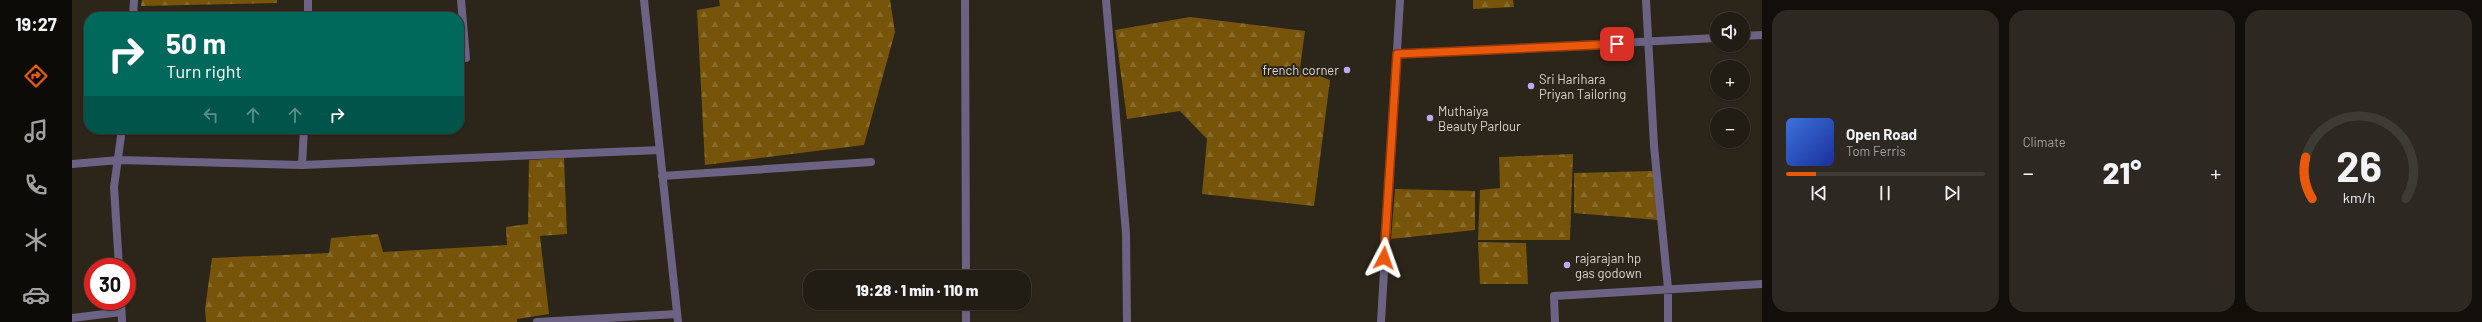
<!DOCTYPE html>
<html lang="en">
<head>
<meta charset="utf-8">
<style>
	:root { --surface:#211c14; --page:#2d2922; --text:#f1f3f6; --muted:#a2a1a0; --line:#3e3a34; --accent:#ea580c }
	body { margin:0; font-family:Barlow,sans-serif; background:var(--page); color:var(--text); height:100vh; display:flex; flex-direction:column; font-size:15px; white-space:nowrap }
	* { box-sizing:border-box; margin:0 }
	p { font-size:13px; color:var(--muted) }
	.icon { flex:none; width:22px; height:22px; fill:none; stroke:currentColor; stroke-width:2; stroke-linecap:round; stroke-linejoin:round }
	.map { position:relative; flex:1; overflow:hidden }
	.panel { display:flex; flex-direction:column; gap:10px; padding:10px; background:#120f0b; width:720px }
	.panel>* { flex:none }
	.hud { position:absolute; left:12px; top:12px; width:380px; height:122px; border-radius:16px; box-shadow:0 1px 3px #0004,0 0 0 1px var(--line); background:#00695c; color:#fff; overflow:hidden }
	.fabs { position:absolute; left:1638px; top:12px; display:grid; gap:8px }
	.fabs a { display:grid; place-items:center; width:40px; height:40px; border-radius:50%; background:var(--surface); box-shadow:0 1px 3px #0004,0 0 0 1px var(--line); font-size:20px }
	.speed { position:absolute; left:12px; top:258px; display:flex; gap:8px; font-size:20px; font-weight:700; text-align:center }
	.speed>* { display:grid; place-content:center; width:52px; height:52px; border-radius:50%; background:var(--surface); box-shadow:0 1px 3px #0004,0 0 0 1px var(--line); line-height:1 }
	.speed .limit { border:6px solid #d22; background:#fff; color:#111 }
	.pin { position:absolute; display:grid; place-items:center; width:34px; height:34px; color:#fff; margin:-17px; border-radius:8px; box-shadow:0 2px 6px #0006 }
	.me { position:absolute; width:44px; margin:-22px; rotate:4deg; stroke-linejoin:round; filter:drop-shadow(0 0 3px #0008) }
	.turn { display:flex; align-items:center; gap:14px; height:84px; padding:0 16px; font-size:18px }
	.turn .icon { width:52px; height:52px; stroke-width:2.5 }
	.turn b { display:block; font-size:28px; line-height:34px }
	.lanes { display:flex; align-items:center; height:38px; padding:0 16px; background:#0003; justify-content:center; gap:20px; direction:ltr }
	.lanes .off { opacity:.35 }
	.big { font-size:30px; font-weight:800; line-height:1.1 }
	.panel .card { flex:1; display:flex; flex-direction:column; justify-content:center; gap:6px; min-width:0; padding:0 14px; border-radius:16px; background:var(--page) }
	.panel .dial { align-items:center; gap:0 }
	.dial svg { height:104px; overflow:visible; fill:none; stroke:var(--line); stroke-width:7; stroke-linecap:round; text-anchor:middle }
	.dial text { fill:var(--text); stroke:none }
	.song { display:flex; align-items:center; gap:12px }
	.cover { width:48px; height:48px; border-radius:6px; background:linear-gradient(135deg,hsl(220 70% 55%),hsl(230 70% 35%)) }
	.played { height:4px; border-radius:2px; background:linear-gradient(90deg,var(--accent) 15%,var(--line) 15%) }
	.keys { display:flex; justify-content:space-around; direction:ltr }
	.heat { display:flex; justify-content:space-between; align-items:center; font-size:22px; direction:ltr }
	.panel .tiles { flex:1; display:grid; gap:10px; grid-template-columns:repeat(3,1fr) }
	.trip { position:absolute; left:731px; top:270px; width:228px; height:40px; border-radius:16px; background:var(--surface); box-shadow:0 1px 3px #0004,0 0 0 1px var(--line); font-weight:800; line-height:40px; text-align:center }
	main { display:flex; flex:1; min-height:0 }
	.dock { display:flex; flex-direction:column; width:72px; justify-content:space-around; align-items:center; background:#0d0b08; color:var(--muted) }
	.dock .icon { width:28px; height:28px }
	.dock .current { color:var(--accent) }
	.dock b { font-size:18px; color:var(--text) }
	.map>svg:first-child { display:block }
</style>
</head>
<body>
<main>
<nav class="dock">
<b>19:27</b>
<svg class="icon current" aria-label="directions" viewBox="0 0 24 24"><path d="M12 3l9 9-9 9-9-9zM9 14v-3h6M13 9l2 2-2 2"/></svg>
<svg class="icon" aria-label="music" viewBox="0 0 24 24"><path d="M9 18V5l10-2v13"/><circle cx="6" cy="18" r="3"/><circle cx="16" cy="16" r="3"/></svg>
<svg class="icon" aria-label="phone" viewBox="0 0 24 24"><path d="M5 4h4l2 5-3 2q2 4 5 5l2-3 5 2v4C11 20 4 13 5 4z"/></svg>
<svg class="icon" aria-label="climate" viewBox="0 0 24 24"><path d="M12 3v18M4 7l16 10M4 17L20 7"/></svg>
<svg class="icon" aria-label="car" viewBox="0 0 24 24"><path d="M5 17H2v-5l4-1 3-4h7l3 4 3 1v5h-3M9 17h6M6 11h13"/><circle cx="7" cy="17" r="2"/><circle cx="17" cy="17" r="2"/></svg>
</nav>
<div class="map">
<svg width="1690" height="322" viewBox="0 0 1690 322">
	<defs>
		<pattern id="forest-firs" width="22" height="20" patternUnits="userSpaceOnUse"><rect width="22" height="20" fill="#76540a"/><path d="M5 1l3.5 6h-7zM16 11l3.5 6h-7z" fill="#896c2c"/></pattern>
	</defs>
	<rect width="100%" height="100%" fill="#2c251a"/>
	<path fill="url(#forest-firs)" d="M70 0H205V3L69 6Z
		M647 0H818L823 32 792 145 633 165 625 10 648 6Z
		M1401 0H1441L1442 7 1401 9Z
		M1118 17 1233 31 1228 68 1258 80 1242 206 1130 194 1135 139 1108 111 1055 119 1043 30Z
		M1501 154 1498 240H1406L1408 190 1428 188 1427 157Z
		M492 158 495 234 468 236 477 314 445 319V322H134L133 309 140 258 257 253 259 238 306 234 311 252 435 245 434 227 456 224 457 160Z
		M1581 171 1586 220 1502 213V173Z
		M1323 189 1403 191V230L1319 239Z
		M1406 242 1454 243 1456 284H1408Z"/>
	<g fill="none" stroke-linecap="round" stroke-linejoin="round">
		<path stroke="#6c6384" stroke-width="8" d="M389 0 394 58
			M572 0 606 322
			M893 0 894 277
			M1034 0 1054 233 1055 322
			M1574 0 1582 146 1596 288V322
			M61 17 62 0
			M236 17V0
			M1671 36 1690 35
			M1325 54 1645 38
			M0 164 47 160 230 165 588 150
			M230 165 232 129
			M590 176 799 162
			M47 267 42 187 50 129
			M49 301 50 322
			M894 303V322
			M0 318 49 312
			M465 322 605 314
			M1309 322 1328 0
			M1483 322 1482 296 1690 284"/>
	</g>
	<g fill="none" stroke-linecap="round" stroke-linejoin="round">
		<defs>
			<path id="route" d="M1312 258 1325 54 1545 44"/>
		</defs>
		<use href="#route" stroke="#983908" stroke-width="10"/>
		<use href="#route" stroke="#ea580c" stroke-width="7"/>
	</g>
	<g fill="#bea9f4" stroke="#2c251a" stroke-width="1.5">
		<circle cx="1275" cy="70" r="4"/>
		<circle cx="1459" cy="86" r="4"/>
		<circle cx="1358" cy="118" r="4"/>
		<circle cx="1495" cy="265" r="4"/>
	</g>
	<g text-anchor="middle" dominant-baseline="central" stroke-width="4" stroke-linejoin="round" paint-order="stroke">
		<g font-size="13" fill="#dad6ce" stroke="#2c251a" text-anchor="start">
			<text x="1267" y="70" text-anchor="end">french corner</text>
			<text x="1467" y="79">Sri Harihara<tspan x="1467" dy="15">Priyan Tailoring</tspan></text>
			<text x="1366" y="111">Muthaiya<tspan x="1366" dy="15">Beauty Parlour</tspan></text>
			<text x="1503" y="258">rajarajan hp<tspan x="1503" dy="15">gas godown</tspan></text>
		</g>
	</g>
</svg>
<div class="fabs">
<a><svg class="icon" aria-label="sound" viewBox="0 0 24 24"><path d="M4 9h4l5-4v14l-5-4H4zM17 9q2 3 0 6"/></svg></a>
<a>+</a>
<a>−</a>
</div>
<div class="speed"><div class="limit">30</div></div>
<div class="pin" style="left:1545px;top:44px;background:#d93025"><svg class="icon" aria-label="arrive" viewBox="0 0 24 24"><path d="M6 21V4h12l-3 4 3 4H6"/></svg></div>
<svg class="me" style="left:1312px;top:258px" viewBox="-20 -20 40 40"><path d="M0-17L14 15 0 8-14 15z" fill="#ea580c" stroke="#fff" stroke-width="4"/></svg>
<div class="trip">19:28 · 1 min · 110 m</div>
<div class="hud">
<div class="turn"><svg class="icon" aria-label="right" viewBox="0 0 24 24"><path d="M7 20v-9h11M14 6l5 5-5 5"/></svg><div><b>50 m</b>Turn right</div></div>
<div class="lanes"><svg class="icon off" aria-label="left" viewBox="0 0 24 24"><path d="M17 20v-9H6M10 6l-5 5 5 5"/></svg><svg class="icon off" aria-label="ahead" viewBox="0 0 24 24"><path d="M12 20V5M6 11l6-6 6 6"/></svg><svg class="icon off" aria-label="ahead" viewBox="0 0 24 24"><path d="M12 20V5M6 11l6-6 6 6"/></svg><svg class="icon" aria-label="right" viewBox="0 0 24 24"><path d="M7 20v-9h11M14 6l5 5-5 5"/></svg></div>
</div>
</div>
<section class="panel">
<div class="tiles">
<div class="card">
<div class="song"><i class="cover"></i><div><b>Open Road</b><p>Tom Ferris</p></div></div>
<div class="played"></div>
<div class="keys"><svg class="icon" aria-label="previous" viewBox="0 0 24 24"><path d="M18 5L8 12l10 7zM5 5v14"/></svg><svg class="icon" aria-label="pause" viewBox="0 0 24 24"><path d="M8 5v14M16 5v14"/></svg><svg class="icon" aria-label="next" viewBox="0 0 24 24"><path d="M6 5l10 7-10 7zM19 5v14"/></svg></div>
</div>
<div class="card"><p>Climate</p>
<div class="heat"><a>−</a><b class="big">21°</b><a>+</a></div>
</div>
<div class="card dial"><svg viewBox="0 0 100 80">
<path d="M14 69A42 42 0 1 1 86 69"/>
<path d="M14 69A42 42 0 0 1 9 37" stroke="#ea580c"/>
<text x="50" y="56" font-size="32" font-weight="700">26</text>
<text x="50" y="72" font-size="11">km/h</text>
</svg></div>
</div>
</section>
</main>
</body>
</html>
